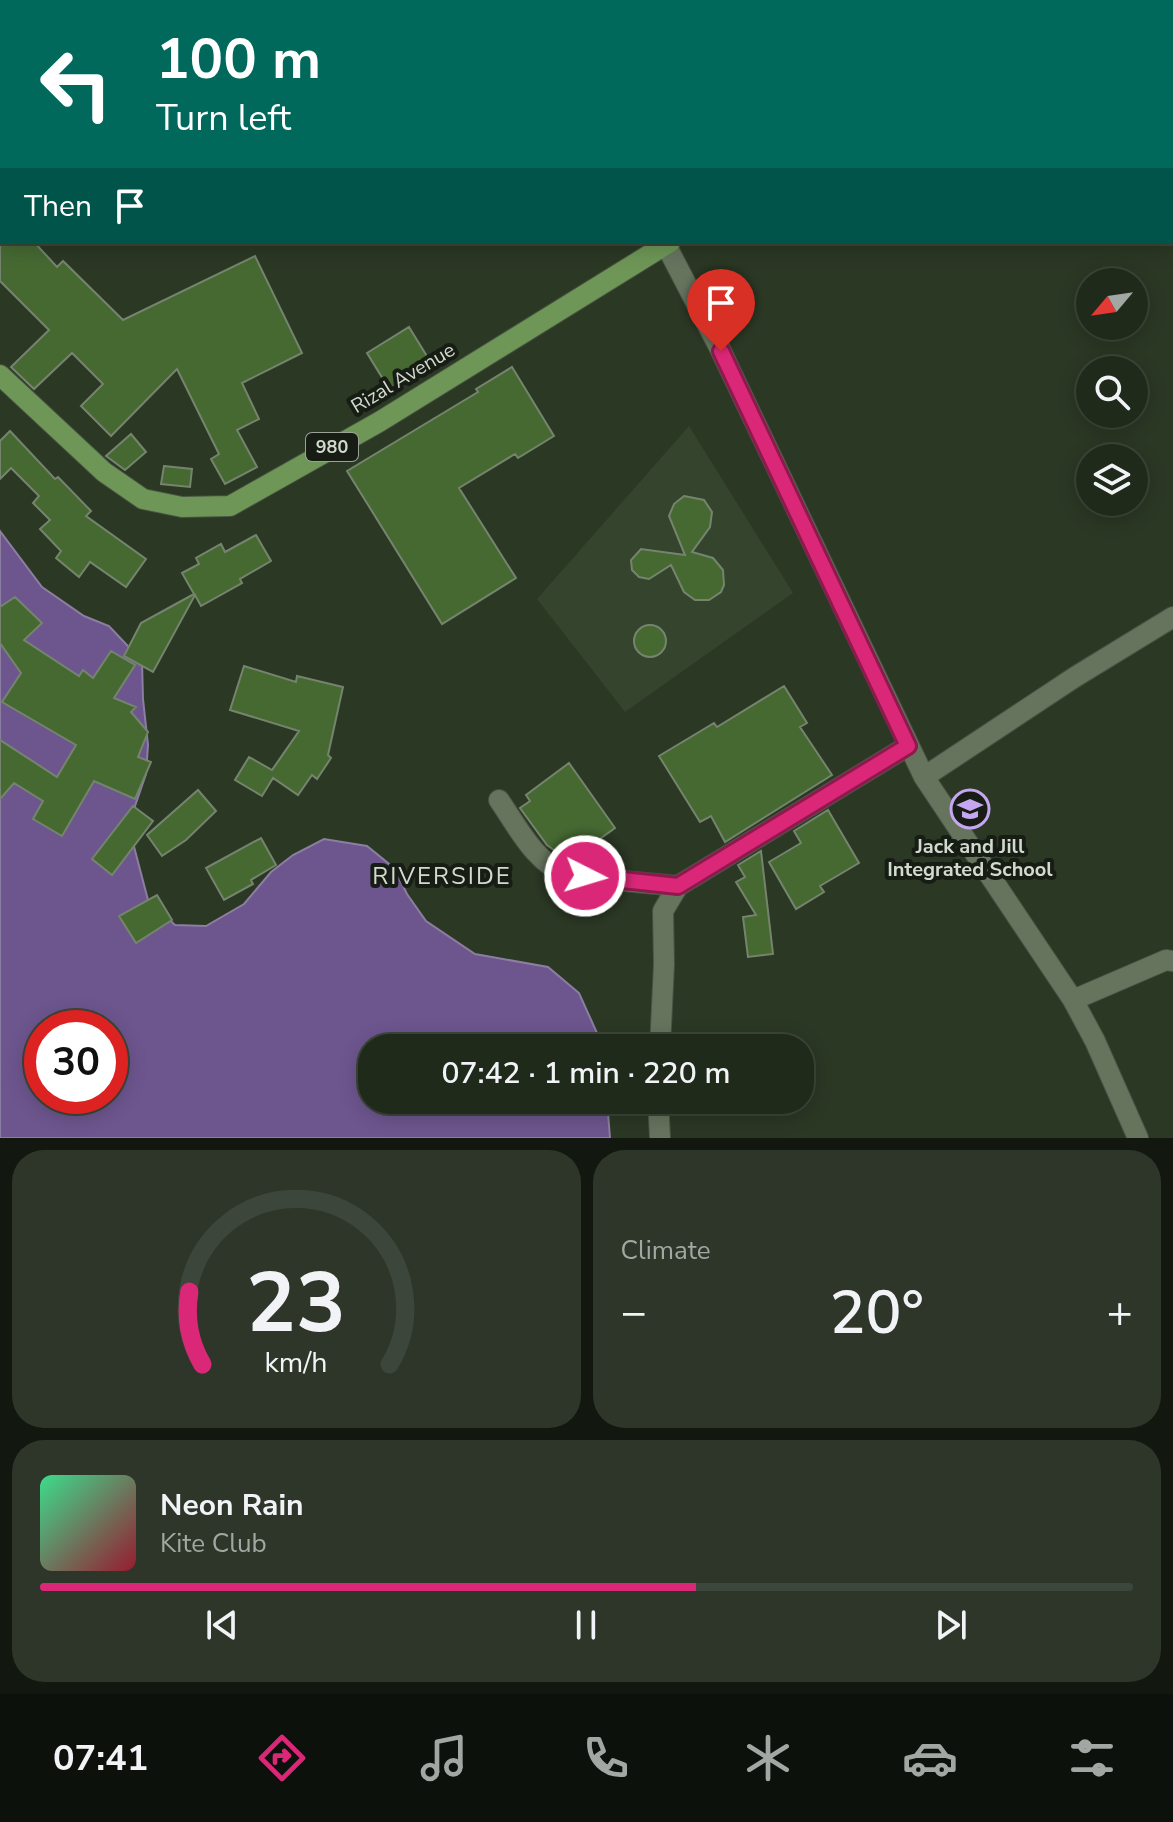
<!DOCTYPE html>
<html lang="en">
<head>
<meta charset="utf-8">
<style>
	:root { --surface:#202a1b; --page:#2d3628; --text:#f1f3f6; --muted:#a2a7a3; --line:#3d463a; --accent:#db2777 }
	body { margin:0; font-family:"Nunito Sans",sans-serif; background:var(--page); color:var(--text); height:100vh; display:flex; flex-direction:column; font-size:30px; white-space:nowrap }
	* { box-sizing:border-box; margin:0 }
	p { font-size:26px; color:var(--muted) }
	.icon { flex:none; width:44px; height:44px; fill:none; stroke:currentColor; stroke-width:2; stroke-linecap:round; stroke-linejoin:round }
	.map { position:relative; height:1138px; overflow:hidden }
	.sheet { display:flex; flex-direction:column; gap:12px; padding:12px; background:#12170f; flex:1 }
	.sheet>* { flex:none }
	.banner { position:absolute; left:0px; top:0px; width:1174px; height:244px; box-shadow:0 4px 20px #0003,0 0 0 2px var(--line); background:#00695c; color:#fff; overflow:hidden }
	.needle { width:52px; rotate:241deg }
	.fabs { position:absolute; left:1076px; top:268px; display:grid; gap:16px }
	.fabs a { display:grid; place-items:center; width:72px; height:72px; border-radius:50%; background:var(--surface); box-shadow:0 4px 20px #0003,0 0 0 2px var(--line); font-size:40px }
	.speed { position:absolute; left:24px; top:1010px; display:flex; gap:16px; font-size:40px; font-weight:700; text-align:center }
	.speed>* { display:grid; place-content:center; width:104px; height:104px; border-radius:50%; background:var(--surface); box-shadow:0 4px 20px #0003,0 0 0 2px var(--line); line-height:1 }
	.speed .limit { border:12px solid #d22; background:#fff; color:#111 }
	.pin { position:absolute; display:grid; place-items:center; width:68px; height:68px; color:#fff; margin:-82px -34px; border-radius:50% 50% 50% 0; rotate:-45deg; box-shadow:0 0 8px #0007 }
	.pin .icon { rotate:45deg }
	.me { position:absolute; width:88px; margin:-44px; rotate:95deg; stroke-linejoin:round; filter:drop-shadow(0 0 6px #0008) }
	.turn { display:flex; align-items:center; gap:28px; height:168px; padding:0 24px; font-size:36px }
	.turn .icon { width:104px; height:104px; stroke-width:2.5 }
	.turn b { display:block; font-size:56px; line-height:68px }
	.then { display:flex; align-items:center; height:76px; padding:0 24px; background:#0003; gap:16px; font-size:30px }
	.big { font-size:60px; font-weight:600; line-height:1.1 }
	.sheet .tile { flex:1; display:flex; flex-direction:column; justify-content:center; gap:12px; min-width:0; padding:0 28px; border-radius:32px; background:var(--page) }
	.sheet .dial { align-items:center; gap:0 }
	.dial svg { height:208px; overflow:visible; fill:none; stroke:var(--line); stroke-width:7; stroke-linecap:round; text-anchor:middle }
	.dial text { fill:var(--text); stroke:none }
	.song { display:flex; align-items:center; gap:24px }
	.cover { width:96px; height:96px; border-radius:12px; background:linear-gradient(135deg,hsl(150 70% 55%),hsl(350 70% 35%)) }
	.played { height:8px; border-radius:4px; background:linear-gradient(90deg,var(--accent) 60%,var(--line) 60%) }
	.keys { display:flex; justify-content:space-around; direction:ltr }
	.heat { display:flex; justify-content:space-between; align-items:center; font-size:44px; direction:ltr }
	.sheet .tiles { flex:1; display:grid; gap:12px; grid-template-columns:1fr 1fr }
	.tile:last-child { grid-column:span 2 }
	.trip { position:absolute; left:358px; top:1034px; width:456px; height:80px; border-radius:32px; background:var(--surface); box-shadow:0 4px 20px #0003,0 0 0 2px var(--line); font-weight:600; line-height:80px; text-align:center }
	.tabs { display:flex; height:128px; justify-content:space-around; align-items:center; background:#0d110b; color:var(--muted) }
	.tabs .icon { width:56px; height:56px }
	.tabs .active { color:var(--accent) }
	.tabs b { font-size:36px; color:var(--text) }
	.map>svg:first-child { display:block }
</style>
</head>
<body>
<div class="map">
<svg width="1173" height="1138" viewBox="0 0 1173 1138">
	<rect width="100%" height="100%" fill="#2b3824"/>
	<path fill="#35442c" d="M777 0H1120L1115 2Z
		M689 426 793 593 625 712 537 599Z"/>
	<path fill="#6d568e" stroke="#8b7ea1" stroke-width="2" fill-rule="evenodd" d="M0 531 42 587 84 616 109 626 142 661 143 699 148 745 146 774 135 806 132 839 148 900 175 925 206 926 244 904 271 872 293 855 324 839 367 846 394 868 407 894 426 921 475 954 548 967 579 993 597 1033 599 1048H372V1100H607L610 1138H0ZM42 1028H110V1096H42Z"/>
	<path fill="#466932" stroke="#75846e" stroke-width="2" d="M0 242H34L57 267 63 261 123 320 255 256 302 353 242 383 259 419 237 430 257 467 225 484 211 459 219 454 177 369 111 436 81 406 103 384 72 353 34 389 11 367 49 330 0 281Z
		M409 327 433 366 391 392 367 353Z
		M512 367 554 436 518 458 515 454 459 488 516 578 442 624 347 471 478 392 476 389Z
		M10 431 55 479 58 477 91 511 86 516 146 559 126 587 90 562 79 577 56 558 61 551 40 529 50 520 33 503 39 496 11 468 0 479V441Z
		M131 434 146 452 125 470 106 456Z
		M164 466 192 469 190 487 161 484Z
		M684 496 704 500 712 512 710 527 692 552 713 558 723 570 724 585 721 592 709 600H695L684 592 671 565 649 579 639 577 632 570 631 560 641 549 685 555 669 516 674 504Z
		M256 535 271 561 240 579 242 583 201 606 195 595 153 672 124 656 141 623 194 594 182 573 199 564 196 558 221 544 225 552Z
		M15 597 42 623 24 640 79 676 83 670 93 678 111 651 135 665 114 698 136 707 131 712 148 732 138 757 151 762 135 799 94 781 62 836 33 819 43 801 14 783 0 799V740L57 777 76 745 2 702 21 673 0 643V607Z
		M634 641a16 16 0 1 1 32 0a16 16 0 1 1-32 0Z
		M244 666 296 682 297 676 343 687 328 755 331 758 317 779 312 775 298 795 273 778 262 796 235 780 249 757 272 770 299 731 230 710Z
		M784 686 807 723 800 727 832 775 725 842 711 816 700 822 659 756 714 723 717 727Z
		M569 763 615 828 569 861 547 845 520 808 530 801 526 795Z
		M198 790 216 811 186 840 162 856 147 835Z
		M133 806 153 821 112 875 92 859Z
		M828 810 859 863 820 886 824 892 796 909 769 862 801 843 794 831Z
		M261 838 276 865 251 880 253 884 224 900 206 868Z
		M761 851 773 954 748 957 743 917 756 915 736 882 745 877 738 865Z
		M157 895 172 920 136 943 119 916Z"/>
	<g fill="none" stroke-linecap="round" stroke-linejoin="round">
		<defs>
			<path id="minor" d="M666 245 721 351 924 777 1073 1000 1095 1041 1138 1138
				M924 777 1075 677 1173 617
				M499 800C519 829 535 863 569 876L678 886
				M1073 1000 1166 960 1173 961
				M660 1048 664 964 663 911 678 886 908 746
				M658 1100 660 1138"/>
			<path id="major" d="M1154 2 1159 0
				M0 375 104 472 143 499 182 507 230 506 379 422 670 242"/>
		</defs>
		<use href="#minor" stroke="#485343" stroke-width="22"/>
		<use href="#major" stroke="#485343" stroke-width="22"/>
		<use href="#minor" stroke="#66745e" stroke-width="20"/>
		<use href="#major" stroke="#6e9657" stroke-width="20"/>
	</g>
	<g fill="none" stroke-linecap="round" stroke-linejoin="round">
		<defs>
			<path id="route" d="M585 876 678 886 908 746 721 351"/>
		</defs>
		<use href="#route" stroke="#8e194d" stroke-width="20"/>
		<use href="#route" stroke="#db2777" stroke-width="14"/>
	</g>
	<defs>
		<symbol id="school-ring" viewBox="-11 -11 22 22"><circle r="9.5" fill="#171d14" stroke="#c5a7f1" stroke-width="1.5"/><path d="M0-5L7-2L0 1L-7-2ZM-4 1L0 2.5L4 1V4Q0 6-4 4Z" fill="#c5a7f1"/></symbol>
	</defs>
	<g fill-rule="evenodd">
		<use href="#school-ring" x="948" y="787" width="44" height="44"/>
	</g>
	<g text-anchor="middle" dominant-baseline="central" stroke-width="8" stroke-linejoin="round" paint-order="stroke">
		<rect fill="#171d14" stroke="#9aa196" stroke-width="2" x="306" y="433" width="52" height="28" rx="6"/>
		<g font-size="18" font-weight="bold" fill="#d2dace">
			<text x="332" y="447">980</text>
		</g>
		<g font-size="20" fill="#d2dace" stroke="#171d14">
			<text transform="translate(403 378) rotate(-31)">Rizal Avenue</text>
		</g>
		<g font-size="20" font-weight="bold" fill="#d2dace" stroke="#171d14">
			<text x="970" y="846">Jack and Jill<tspan x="970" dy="23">Integrated School</tspan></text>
		</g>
		<g font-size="24" letter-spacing="2" fill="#d2dace" stroke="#171d14">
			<text x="442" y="876">RIVERSIDE</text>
		</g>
	</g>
</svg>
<div class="fabs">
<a><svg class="needle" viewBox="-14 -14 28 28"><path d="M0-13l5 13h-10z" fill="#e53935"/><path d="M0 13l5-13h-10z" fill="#a2a7a3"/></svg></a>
<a><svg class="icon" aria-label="search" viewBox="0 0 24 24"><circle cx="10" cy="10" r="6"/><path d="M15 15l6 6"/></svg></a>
<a><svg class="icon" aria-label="layers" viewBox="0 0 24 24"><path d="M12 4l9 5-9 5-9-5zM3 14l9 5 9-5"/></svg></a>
</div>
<div class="speed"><div class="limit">30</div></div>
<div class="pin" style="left:721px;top:351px;background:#d93025"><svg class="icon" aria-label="arrive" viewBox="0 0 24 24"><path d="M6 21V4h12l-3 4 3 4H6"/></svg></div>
<svg class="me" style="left:585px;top:876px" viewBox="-20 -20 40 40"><circle r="17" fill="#db2777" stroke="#fff" stroke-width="3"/><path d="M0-11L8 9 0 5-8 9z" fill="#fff"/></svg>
<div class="trip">07:42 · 1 min · 220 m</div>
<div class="banner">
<div class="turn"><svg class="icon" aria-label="left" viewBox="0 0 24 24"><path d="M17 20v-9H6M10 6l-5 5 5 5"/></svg><div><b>100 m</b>Turn left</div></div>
<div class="then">Then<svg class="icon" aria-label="arrive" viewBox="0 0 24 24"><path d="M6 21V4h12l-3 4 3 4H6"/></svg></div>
</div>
</div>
<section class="sheet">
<div class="tiles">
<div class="tile dial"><svg viewBox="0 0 100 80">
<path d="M14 69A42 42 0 1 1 86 69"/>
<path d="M14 69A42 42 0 0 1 9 41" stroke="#db2777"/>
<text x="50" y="56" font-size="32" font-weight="700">23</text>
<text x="50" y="72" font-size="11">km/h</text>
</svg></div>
<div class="tile"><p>Climate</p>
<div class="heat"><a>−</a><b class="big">20°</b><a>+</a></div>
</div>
<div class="tile">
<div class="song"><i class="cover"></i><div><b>Neon Rain</b><p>Kite Club</p></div></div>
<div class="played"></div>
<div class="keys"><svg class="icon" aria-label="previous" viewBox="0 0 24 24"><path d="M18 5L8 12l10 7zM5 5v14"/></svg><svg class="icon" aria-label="pause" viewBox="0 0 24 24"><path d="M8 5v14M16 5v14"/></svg><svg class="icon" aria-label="next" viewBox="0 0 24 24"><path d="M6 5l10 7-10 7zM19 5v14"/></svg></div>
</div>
</div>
</section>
<nav class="tabs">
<b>07:41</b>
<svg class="icon active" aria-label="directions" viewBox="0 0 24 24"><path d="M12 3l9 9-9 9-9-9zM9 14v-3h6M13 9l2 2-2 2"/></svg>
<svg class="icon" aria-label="music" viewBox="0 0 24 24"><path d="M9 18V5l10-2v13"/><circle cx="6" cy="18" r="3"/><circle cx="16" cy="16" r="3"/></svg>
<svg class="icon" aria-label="phone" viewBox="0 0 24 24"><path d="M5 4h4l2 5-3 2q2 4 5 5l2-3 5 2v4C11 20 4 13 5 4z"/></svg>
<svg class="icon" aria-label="climate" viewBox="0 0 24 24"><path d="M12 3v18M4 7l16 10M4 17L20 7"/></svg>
<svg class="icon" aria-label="car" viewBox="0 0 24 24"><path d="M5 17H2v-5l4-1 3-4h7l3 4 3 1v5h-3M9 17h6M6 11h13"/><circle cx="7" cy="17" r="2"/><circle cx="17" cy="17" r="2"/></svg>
<svg class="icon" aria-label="filters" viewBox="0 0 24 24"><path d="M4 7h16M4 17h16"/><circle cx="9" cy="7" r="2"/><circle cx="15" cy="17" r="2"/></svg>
</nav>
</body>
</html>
